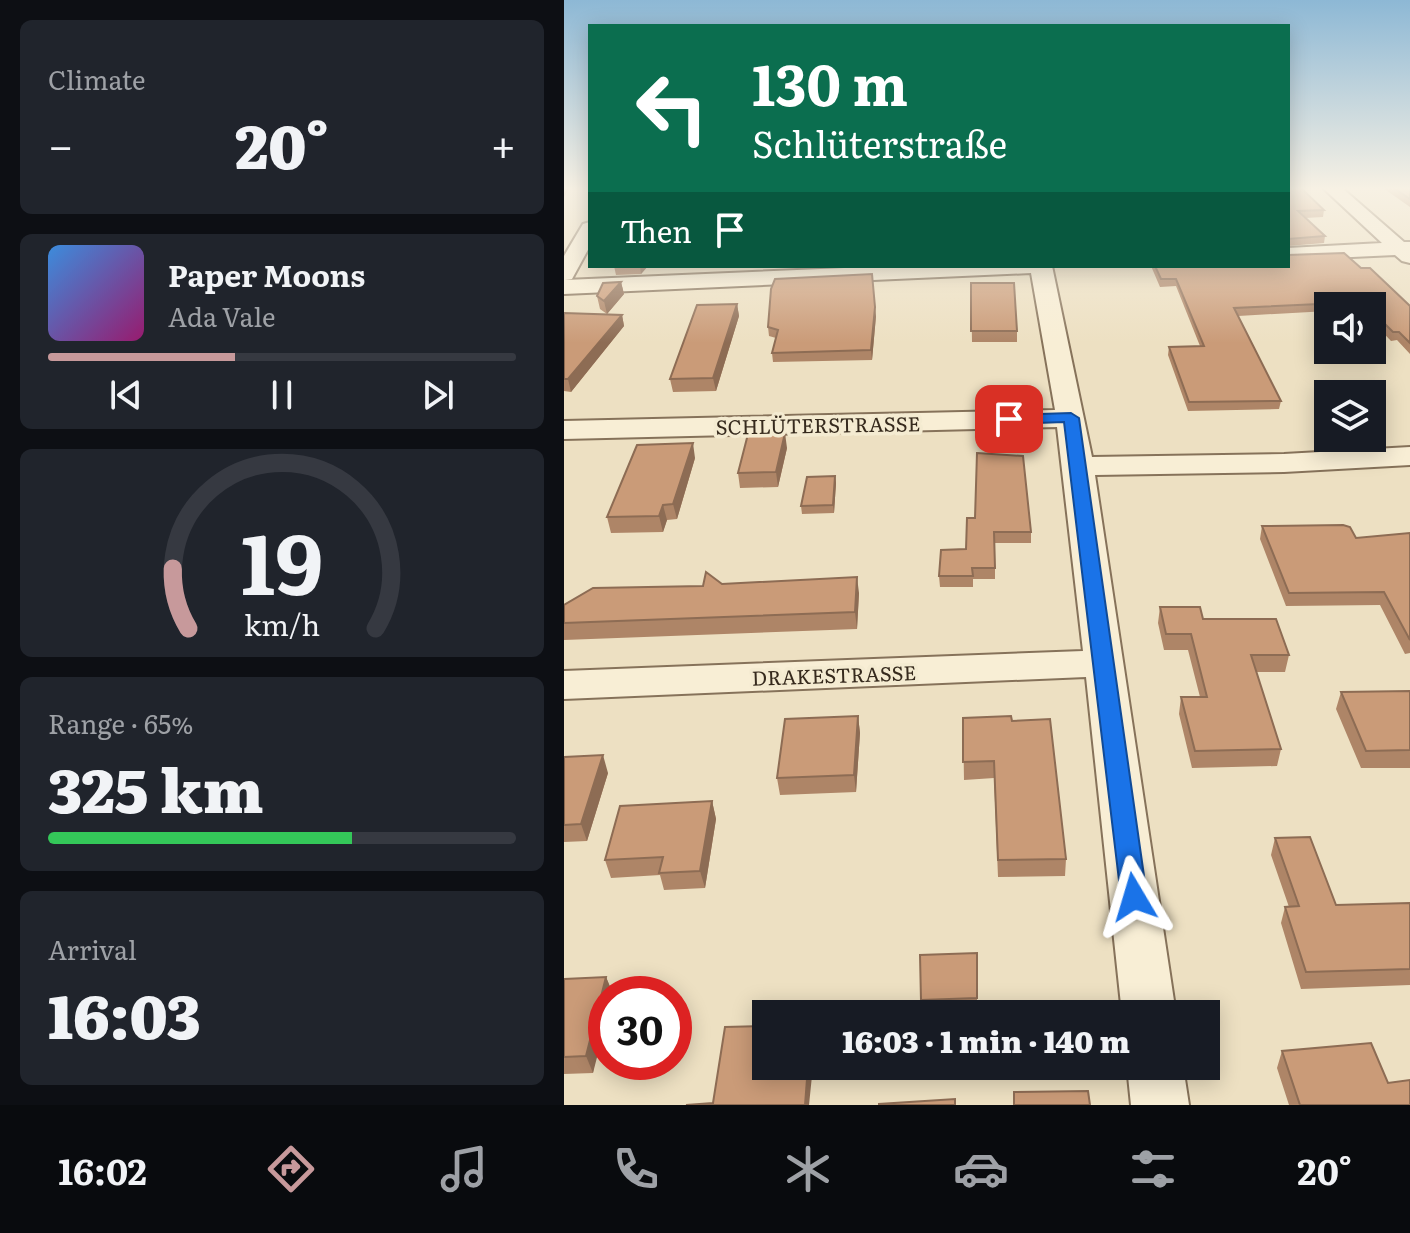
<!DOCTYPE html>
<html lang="en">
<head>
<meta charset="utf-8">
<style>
	:root { --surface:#171b24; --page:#20242c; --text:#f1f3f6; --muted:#9ea1a6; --line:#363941; --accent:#c7999b }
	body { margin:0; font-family:Literata,serif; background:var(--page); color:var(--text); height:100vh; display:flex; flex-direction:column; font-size:30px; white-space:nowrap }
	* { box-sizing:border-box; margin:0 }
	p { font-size:26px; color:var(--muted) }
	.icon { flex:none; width:44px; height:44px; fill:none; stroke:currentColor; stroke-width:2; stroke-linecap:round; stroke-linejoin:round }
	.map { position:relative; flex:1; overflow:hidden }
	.drawer { display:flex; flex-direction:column; gap:20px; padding:20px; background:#0d0f14; width:564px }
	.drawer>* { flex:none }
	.top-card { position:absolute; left:24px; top:24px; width:702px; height:244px; border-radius:0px; box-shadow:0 4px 20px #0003; background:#0b6e4f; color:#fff; overflow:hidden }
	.buttons { position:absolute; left:750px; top:292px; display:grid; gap:16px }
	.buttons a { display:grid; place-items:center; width:72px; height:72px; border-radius:0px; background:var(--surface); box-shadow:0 4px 20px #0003; font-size:40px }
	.speed { position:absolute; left:24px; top:976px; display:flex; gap:16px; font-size:40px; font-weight:700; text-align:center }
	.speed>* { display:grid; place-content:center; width:104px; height:104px; border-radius:50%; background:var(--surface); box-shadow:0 4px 20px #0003; line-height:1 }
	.speed .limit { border:12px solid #d22; background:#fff; color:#111 }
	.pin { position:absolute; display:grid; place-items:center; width:68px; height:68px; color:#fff; margin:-34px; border-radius:16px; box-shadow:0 4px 12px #0006 }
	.me { position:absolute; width:88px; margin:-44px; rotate:353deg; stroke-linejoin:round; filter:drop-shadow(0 0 6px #0008) }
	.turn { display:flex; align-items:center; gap:28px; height:168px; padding:0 32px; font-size:36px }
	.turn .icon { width:104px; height:104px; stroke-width:2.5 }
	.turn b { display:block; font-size:56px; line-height:68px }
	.then { display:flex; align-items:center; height:76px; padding:0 32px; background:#0003; gap:16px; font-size:30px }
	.big { font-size:60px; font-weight:800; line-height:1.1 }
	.drawer .widget { flex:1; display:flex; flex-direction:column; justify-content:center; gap:12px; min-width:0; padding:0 28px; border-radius:12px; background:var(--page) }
	.drawer .dial { align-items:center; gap:0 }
	.dial svg { height:208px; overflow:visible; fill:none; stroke:var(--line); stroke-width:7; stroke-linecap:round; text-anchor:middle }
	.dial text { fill:var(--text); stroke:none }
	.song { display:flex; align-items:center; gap:24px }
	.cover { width:96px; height:96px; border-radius:12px; background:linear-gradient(135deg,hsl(210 70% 55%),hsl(320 70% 35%)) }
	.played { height:8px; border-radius:4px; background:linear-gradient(90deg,var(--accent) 40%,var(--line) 40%) }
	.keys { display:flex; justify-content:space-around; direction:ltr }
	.heat { display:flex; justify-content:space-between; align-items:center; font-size:44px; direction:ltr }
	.charge { height:12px; border-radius:6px; background:linear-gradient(90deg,#34c759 65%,var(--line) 0) }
	.trip { position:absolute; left:188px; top:1000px; width:468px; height:80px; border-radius:0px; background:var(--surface); box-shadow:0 4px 20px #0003; font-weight:800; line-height:80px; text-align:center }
	.tab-bar { display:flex; height:128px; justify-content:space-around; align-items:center; background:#090b0e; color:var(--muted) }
	.tab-bar .icon { width:56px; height:56px }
	.tab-bar .selected { color:var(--accent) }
	.tab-bar b { font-size:36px; color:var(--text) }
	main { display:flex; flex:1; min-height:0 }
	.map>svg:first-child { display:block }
</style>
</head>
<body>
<main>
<section class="drawer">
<div class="widget"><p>Climate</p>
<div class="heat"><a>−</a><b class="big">20°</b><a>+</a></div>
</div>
<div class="widget">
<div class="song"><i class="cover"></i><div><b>Paper Moons</b><p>Ada Vale</p></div></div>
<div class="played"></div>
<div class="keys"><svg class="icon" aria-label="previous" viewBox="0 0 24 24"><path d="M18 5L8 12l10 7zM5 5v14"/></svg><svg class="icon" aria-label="pause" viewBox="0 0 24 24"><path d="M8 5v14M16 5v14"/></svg><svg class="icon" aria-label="next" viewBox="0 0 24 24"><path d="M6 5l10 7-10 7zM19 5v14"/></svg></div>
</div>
<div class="widget dial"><svg viewBox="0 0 100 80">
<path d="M14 69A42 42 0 1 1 86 69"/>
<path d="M14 69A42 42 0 0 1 8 46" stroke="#c7999b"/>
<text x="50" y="56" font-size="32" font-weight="700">19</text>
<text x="50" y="72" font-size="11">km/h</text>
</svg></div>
<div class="widget"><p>Range · 65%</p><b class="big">325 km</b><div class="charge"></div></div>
<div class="widget"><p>Arrival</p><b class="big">16:03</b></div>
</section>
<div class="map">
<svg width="846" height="1105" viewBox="0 0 846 1105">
	<rect width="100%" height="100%" fill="#ede0c2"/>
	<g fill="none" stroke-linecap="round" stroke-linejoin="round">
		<defs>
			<path id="minor" d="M759 188H778L840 242H846V263L838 261 831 255 724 260V248L818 243Z
				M26 222V246L8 279 1 280 327 266H488L528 457 720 454 846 447V465L720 472 531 475 612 1014H558L522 677 0 699V671L519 651 493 427 0 439V421L491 410 467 273 0 294V256L19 224Z
				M563 1066H619L625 1105H567Z"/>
		</defs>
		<use href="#minor" stroke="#86725a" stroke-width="4"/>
		<use href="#minor" fill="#f8eed5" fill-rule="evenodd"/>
	</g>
	<path fill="#ae8567" d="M724 188 760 210 759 217 741 218 761 236 760 243 724 246Z
		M819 188H846V207Z
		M50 266H84L77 274 52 275Z
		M220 266H257L220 268Z
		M587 266H724L797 268 846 306V354L833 340 827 341 808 321V306H764V311L674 316 717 401 715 409 624 411 604 355 605 347 636 346 612 286 596 287Z
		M57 282 60 294 43 314 36 309 33 296Z
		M407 283 453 331V342H408Z
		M173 304 175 316 152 391 109 392 106 379Z
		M0 313 58 315 60 326 7 392 0 391Z
		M312 316 308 360 209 362 208 353 212 338 205 336 204 327Z
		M223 448 214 487 176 488 174 473Z
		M131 458 113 519 103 520 99 532 47 533 43 517Z
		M271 476 272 483 270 513 238 514 237 506Z
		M403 518 467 532V543H431V579H409V587H376L375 576 402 549Z
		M698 526 792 538 846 533V653L841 654 816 605 722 606 696 539Z
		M158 584 295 593 293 629 0 640V605Z
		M596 607 639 619 725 655 721 672H692L717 749 713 766 628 768 615 714 617 697H636L624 650H600L594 623Z
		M846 691V768H797L772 709 777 692Z
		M294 716 296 733 292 792 216 795 213 778Z
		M399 718 448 721 502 859 501 876 434 877 430 778 400 780Z
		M0 757 44 773 23 841 0 842Z
		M148 801 152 819 141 888 100 890 96 875 47 878 41 860Z
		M711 838 772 905 846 903V985L737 989 717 923 721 907H725L707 855Z
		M413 953V1007L357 1009 356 955Z
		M42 977 49 994H42L29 1073 0 1074V979Z
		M718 1051 824 1083 846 1105H725L713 1068Z"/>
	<path fill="#8d6c54" d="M0 188H5L0 197Z
		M76 266H84L77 274Z
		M57 282 60 294 43 314 40 301Z
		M173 304 175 316 152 391 149 378Z
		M311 307 312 316 308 360 307 350Z
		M58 315 60 326 7 392 4 379Z
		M221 433 223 448 214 487 212 472Z
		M129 443 131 458 113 519 109 504Z
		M271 476 272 483 270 513 269 505Z
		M99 505 103 520 99 532 95 516Z
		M293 577 295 593 293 629 291 612Z
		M294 716 296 733 292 792 290 775Z
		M39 755 44 773 23 841 17 824Z
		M148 801 152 819 141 888 136 871Z
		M42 977 49 994H42V1022L29 1073 22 1056Z
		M244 1066H249L245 1105H241Z"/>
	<path fill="#ca9b78" stroke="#8d6c54" stroke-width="2" d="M724 188H737L760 210 734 211 761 236 724 239Z
		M830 188H846V199Z
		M780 253 797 268H806L846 306V343L835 332H829L808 311V306H803L799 302 670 308 717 401 625 402 605 347 640 346 612 279H597L591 266H724V255Z
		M308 274 311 307 307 350 208 353 214 330 204 327 207 289 211 279Z
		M57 282 40 301 33 296 39 283Z
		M407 283H450L453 331H407Z
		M173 304 149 378 106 379 133 305Z
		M0 313 58 315 4 379H0Z
		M221 433 212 472 174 473 184 434Z
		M129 443 109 504 99 505 95 516 43 517 73 445Z
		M413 453 459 456 467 532H430L431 568H408L409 576H375L377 550 402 549 403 518H411Z
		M271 476 269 505 237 506 243 477Z
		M779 525 786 527 792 538 846 533V640L820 592 725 593 698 526Z
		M142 572 158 584 293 577 291 612 0 623V605L29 588 139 586Z
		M596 607H636L639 619H712L725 655H687L717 749 631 751 617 697H643L627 634H602Z
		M846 691V750L802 751 777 692Z
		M294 716 290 775 213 778 221 719Z
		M447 716 448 721 486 719 502 859 434 860 430 761 399 762V718Z
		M39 755 17 824 0 825V757Z
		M148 801 136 871 95 873 99 857 41 860 56 806Z
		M746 837 772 905 846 903V969L742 972 721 907 735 906 711 838Z
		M413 953V998L357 1000 356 955Z
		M42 977 22 1056 0 1057V979Z
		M202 1026V1066H244L241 1105H122L149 1103 161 1027Z
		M807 1043 824 1083 846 1080V1105H736L718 1051Z
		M524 1091 526 1105H450V1092Z
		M391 1099V1105H315V1104Z"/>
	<linearGradient id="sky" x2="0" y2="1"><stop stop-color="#8db8d5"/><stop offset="0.55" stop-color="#f7f1e4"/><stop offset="1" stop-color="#f7f1e4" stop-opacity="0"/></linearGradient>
	<rect width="846" height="343" fill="url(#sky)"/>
	<path fill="#1a73e8" stroke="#114b97" stroke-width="2" d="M507 413 515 418 583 897 580 905 570 908 561 905 557 897 500 422 445 424 437 419 445 415Z"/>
	<g text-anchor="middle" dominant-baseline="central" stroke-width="7" stroke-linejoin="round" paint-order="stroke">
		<g font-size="20" fill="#362a1d" stroke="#f4ebd1">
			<text transform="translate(254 424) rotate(-1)">SCHLÜTERSTRASSE</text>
			<text transform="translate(270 674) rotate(-2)">DRAKESTRASSE</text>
		</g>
	</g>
</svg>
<div class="buttons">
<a><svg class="icon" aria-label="sound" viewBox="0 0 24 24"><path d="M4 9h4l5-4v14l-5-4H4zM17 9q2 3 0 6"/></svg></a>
<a><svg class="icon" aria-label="layers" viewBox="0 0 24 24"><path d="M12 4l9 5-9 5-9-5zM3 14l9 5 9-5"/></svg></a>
</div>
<div class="speed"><div class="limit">30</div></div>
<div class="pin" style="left:445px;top:419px;background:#d93025"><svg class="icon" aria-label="arrive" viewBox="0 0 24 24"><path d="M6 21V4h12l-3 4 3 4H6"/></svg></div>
<svg class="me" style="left:570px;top:897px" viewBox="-20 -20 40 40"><path d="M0-17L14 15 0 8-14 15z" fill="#1a73e8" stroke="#fff" stroke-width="4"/></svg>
<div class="trip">16:03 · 1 min · 140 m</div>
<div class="top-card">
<div class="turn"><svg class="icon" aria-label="left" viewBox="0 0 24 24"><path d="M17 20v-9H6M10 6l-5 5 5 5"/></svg><div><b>130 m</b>Schlüterstraße</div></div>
<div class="then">Then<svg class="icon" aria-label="arrive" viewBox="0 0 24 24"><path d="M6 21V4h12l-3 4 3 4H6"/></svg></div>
</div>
</div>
</main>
<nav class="tab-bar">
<b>16:02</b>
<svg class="icon selected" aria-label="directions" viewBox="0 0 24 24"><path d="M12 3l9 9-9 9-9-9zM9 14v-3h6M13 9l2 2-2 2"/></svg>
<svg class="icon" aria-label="music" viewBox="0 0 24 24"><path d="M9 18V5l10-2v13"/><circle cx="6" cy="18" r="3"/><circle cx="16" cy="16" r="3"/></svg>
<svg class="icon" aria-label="phone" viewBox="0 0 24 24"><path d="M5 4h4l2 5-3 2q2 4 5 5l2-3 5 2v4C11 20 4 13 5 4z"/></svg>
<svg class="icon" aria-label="climate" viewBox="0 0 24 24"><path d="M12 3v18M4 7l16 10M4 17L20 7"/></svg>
<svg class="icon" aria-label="car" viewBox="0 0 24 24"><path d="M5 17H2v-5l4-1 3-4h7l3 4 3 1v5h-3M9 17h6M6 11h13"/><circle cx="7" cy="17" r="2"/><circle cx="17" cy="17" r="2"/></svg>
<svg class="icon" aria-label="filters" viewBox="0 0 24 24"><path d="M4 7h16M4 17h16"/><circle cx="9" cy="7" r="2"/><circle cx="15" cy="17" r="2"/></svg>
<b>20°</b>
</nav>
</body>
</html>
